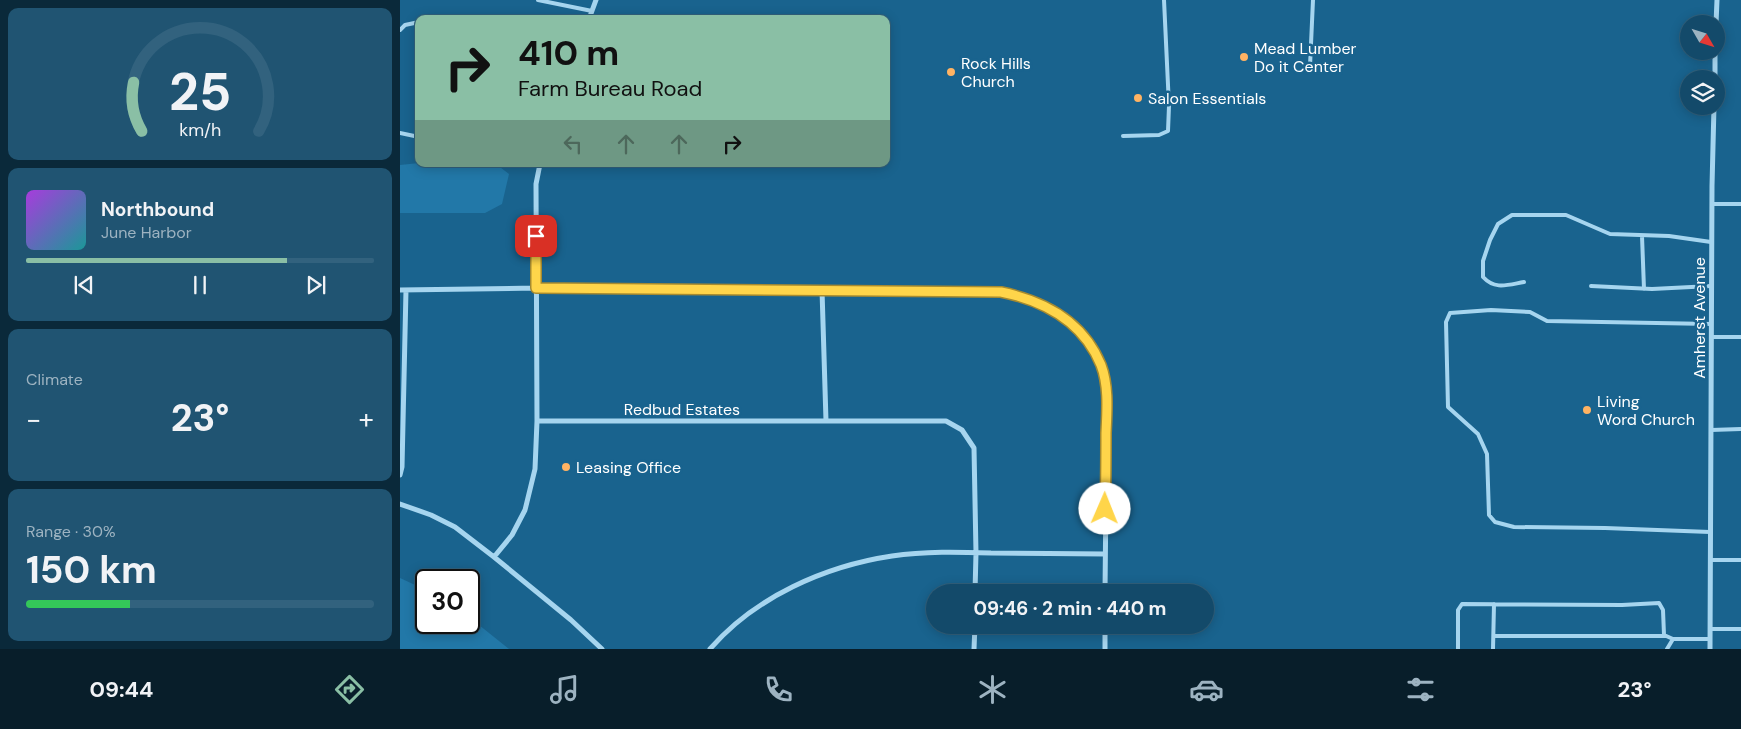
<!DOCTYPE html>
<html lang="en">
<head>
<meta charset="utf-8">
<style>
	:root { --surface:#134a6a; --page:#205472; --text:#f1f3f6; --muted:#9db3c1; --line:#32627e; --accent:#8abfa5 }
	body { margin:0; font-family:"DM Sans",sans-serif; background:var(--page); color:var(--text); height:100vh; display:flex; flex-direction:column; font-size:19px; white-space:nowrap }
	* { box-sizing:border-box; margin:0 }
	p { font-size:16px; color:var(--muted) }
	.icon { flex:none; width:28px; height:28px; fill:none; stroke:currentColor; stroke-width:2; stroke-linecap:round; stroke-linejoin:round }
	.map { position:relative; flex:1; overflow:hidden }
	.drawer { display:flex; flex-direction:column; gap:8px; padding:8px; background:#0a293a; width:400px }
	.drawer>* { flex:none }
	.guide { position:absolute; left:15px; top:15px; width:475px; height:152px; border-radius:10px; box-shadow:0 2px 12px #0003,0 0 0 1px var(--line); background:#8abfa5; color:#111; overflow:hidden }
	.needle { width:32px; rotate:129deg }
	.buttons { position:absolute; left:1280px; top:15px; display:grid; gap:10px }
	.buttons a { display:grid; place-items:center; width:45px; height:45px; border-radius:50%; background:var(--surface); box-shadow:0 2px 12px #0003,0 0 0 1px var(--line); font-size:25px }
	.speed { position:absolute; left:15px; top:569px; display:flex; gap:10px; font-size:25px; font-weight:700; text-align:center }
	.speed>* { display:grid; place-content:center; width:65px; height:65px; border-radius:50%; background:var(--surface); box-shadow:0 2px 12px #0003,0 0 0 1px var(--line); line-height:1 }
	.speed .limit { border:2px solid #111; border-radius:8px; background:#fff; color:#111 }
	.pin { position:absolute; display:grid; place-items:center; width:42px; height:42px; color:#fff; margin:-21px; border-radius:10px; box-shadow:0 2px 8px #0006 }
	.me { position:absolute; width:55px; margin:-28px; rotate:1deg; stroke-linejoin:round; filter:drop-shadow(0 0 4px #0008) }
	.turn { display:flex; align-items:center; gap:18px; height:105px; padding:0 20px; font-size:22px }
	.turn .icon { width:65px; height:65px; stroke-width:2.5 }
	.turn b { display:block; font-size:35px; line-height:42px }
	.lanes { display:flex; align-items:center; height:48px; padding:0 20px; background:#0003; justify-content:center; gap:25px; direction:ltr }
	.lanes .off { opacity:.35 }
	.big { font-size:38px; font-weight:700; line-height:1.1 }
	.drawer .tile { flex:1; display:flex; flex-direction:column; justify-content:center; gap:8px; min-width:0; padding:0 18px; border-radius:10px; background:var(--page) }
	.drawer .dial { align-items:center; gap:0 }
	.dial svg { height:130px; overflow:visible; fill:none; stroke:var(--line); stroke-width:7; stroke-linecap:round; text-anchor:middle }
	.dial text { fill:var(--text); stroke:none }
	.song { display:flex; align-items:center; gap:15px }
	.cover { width:60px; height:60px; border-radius:8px; background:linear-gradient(135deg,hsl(280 70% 55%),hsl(180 70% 35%)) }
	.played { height:5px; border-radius:2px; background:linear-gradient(90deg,var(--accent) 75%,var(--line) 75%) }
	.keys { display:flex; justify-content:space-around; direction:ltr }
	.heat { display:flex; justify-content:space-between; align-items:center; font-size:28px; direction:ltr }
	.charge { height:8px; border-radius:4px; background:linear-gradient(90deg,#34c759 30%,var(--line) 0) }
	.trip { position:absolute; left:526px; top:584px; width:288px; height:50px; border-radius:25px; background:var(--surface); box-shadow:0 2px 12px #0003,0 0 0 1px var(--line); font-weight:700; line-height:50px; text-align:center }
	.dock { display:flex; height:80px; justify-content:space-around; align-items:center; background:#081e2a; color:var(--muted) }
	.dock .icon { width:35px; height:35px }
	.dock .current { color:var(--accent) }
	.dock b { font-size:22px; color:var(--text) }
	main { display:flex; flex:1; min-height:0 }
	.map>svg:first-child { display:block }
</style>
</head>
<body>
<main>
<section class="drawer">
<div class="tile dial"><svg viewBox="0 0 100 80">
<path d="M14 69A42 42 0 1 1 86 69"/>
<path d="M14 69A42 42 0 0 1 9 39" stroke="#8abfa5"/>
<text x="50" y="56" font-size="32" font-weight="700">25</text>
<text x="50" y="72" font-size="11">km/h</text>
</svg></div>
<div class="tile">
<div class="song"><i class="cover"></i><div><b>Northbound</b><p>June Harbor</p></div></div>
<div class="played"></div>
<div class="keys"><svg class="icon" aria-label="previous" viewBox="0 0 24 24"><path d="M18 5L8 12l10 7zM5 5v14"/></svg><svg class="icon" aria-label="pause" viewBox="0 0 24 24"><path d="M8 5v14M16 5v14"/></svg><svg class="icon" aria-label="next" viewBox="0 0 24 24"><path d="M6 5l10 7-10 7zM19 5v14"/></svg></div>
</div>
<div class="tile"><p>Climate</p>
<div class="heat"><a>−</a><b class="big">23°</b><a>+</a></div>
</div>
<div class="tile"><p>Range · 30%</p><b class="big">150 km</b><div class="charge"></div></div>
</section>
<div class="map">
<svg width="1341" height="649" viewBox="0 0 1341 649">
	<rect width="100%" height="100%" fill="#19638e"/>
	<path fill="#2278a8" d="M19 163 96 164 109 174 102 204 85 213H0V165Z
		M0 578 26 590V622H69V617L109 649H0Z"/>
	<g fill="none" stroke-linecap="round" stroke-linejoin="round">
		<path stroke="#a6d5ef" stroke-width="4" d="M138 0 192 11
			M0 30 5 25 19 22
			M910 66 913 0
			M0 133 19 137
			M723 136 759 135 768 131 769 106 764 0
			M1312 204H1341
			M1242 236 1244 289
			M1124 282C1107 285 1095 290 1083 277V261L1090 240 1098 224 1112 215H1166L1210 234 1269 236 1311 242
			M1191 286 1252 289 1311 286
			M1311 337H1341
			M1311 430 1341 429
			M1310 532 1205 528 1114 527 1095 522 1089 515 1087 454 1078 434 1048 407 1046 322 1050 313 1091 310 1130 312 1147 321 1311 324
			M1310 560H1341
			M1310 629H1341
			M1094 636H1266
			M1058 649V610L1062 604 1222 605 1259 603 1263 610 1264 635 1273 639
			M1093 649 1094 604
			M1267 649 1273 639H1310"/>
		<path stroke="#a6d5ef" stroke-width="5" d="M189 19 196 0
			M1316 24 1317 0
			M1315 79V51
			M0 290 136 288 601 292C646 301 681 321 700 365 704 374 705 385 707 395L705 592
			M422 290 426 421
			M137 421H546L562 430 574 448 576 553 575 592
			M0 475 2 467 6 290
			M0 504 31 515 55 527 94 557 171 620 202 649
			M94 557 112 535 125 510 135 469 137 421 136 184 140 164
			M310 649C355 597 425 566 492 556 525 551 559 552 591 553 629 553 667 554 705 554
			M574 649 575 625
			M705 649V625
			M1310 649 1312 186 1314 106"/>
	</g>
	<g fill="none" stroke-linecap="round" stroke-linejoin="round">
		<defs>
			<path id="route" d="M136 236V288L601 292C645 301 683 321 701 365 709 386 707 411 706 433 706 459 706 484 705 509"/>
		</defs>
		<use href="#route" stroke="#a68a30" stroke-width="12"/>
		<use href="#route" stroke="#ffd54a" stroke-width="9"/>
	</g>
	<g fill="#ffb363" stroke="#19638e" stroke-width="2">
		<circle cx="844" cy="57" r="5"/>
		<circle cx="551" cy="72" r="5"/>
		<circle cx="738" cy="98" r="5"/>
		<circle cx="1187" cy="410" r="5"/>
		<circle cx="166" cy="467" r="5"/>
	</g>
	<g text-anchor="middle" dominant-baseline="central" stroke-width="5" stroke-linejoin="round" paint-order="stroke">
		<g font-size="16" fill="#fff" stroke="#19638e" text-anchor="start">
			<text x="854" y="48">Mead Lumber<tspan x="854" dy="18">Do it Center</tspan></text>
			<text x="561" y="63">Rock Hills<tspan x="561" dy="18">Church</tspan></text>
			<text x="748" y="98">Salon Essentials</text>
			<text x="1197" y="401">Living<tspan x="1197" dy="18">Word Church</tspan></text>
			<text x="176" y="467">Leasing Office</text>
		</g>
		<g font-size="16" fill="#fff" stroke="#19638e">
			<text transform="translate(1299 318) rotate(-90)">Amherst Avenue</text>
			<text x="282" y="409">Redbud Estates</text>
		</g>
	</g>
</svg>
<div class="buttons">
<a><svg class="needle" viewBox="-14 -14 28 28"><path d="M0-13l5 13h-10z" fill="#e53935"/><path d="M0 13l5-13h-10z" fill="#9db3c1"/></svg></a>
<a><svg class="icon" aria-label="layers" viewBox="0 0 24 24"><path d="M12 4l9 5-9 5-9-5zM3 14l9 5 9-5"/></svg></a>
</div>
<div class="speed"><div class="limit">30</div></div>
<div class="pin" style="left:136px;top:236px;background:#d93025"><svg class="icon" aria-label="arrive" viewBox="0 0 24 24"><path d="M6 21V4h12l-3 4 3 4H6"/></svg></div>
<svg class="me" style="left:705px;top:509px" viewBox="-20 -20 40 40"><circle r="19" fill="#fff"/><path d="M0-13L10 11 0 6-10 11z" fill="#ffd54a"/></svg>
<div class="trip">09:46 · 2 min · 440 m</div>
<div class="guide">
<div class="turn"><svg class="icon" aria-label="right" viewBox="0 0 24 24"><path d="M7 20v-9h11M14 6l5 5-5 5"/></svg><div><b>410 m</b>Farm Bureau Road</div></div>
<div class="lanes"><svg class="icon off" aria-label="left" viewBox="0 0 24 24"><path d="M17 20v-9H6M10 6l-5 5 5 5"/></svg><svg class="icon off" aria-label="ahead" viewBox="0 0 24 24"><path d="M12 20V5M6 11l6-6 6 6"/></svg><svg class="icon off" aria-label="ahead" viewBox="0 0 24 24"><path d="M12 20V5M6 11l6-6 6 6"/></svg><svg class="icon" aria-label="right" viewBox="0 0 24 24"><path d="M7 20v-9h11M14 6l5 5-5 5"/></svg></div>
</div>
</div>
</main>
<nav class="dock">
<b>09:44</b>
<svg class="icon current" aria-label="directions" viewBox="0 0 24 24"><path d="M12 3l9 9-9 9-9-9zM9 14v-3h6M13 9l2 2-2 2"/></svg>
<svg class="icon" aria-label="music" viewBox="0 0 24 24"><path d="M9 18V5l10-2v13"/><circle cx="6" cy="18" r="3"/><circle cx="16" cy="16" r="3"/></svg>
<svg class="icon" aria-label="phone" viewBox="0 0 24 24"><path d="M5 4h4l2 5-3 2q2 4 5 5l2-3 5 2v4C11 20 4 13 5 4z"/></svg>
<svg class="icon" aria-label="climate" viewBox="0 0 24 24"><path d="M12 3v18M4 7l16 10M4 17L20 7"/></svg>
<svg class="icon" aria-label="car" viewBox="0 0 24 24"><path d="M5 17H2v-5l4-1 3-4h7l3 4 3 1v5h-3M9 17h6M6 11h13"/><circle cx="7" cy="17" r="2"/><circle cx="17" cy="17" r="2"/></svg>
<svg class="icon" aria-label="filters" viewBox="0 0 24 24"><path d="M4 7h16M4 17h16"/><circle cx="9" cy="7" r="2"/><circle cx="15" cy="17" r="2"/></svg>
<b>23°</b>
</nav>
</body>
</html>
